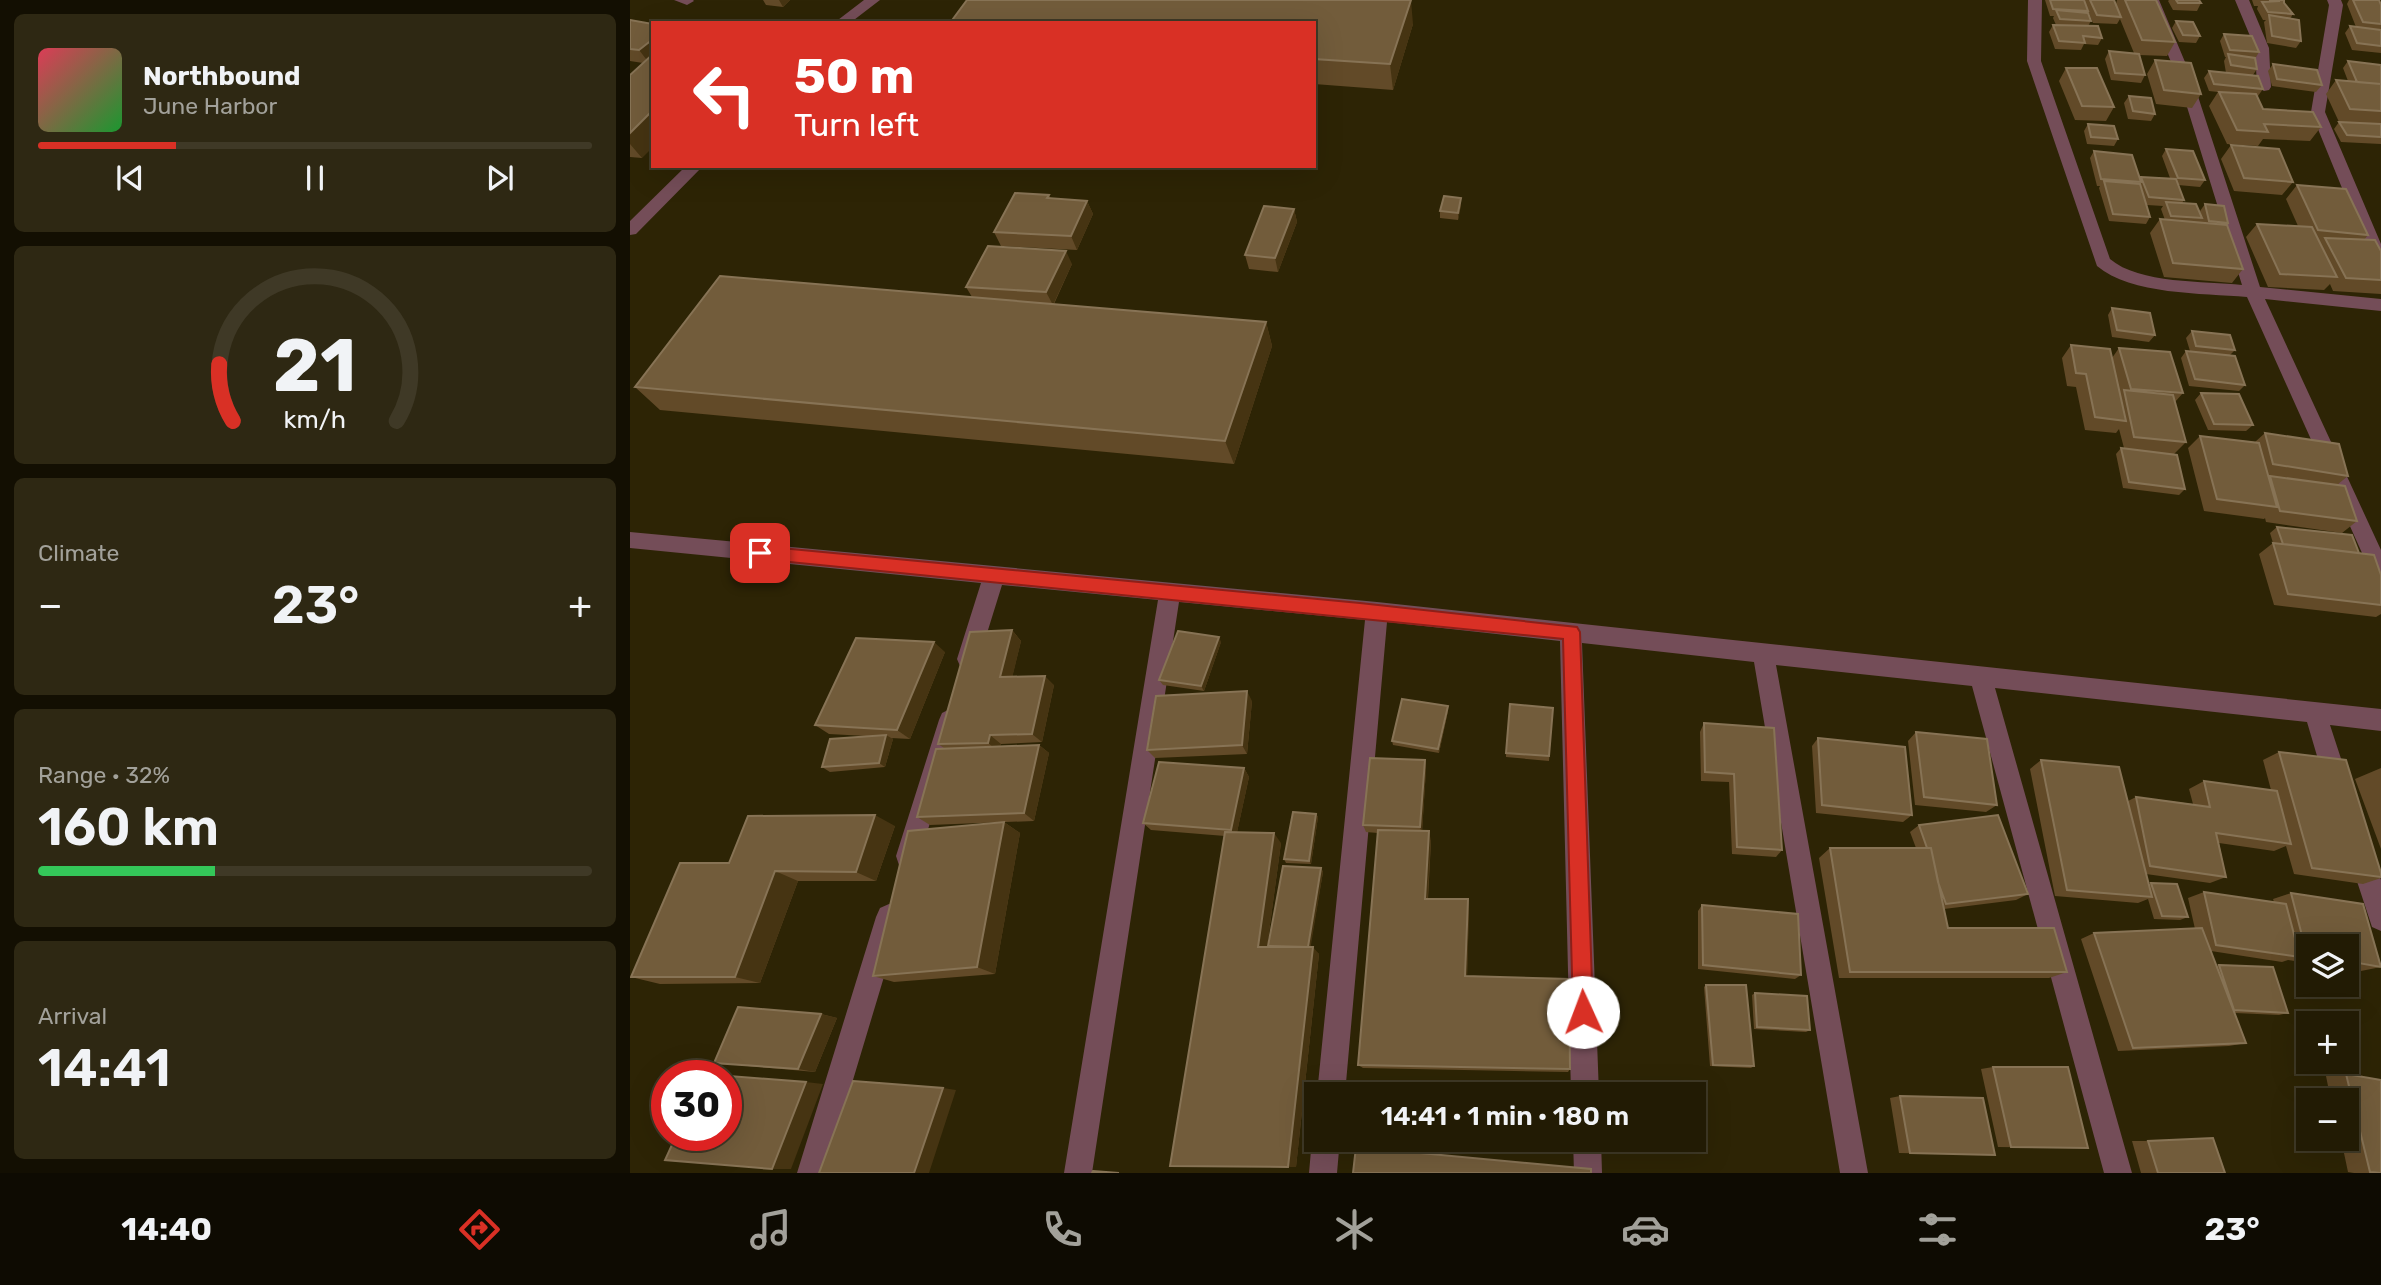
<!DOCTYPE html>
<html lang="en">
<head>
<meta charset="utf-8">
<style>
	:root { --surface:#221b04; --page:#2e2813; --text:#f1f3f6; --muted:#a2a19a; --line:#3f3926; --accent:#d93025 }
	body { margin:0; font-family:Rubik,sans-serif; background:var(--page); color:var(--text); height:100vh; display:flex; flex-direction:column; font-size:26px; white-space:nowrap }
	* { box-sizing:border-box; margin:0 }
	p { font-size:23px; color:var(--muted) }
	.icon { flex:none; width:38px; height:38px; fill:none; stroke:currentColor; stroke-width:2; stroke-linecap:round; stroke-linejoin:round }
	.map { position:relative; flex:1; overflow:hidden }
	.side { display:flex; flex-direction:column; gap:14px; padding:14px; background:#130f02; width:630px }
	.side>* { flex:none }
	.top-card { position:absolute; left:21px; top:21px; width:665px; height:147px; border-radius:0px; box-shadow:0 7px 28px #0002,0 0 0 2px var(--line); background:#d93025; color:#fff; overflow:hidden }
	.tools { position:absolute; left:1666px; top:934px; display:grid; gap:14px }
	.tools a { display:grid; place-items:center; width:63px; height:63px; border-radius:0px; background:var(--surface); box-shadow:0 7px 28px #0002,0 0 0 2px var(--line); font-size:35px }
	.speed { position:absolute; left:21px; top:1060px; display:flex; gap:14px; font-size:35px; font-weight:700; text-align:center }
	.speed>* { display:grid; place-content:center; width:91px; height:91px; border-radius:50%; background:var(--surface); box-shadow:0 7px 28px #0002,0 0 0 2px var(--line); line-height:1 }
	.speed .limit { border:10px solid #d22; background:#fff; color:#111 }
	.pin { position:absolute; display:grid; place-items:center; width:60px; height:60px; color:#fff; margin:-30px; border-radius:14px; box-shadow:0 4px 10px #0006 }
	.me { position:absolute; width:77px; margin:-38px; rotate:358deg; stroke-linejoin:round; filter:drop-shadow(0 0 5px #0008) }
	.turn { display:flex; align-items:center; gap:24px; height:147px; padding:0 28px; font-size:32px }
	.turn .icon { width:91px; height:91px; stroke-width:2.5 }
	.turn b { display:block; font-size:49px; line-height:60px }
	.big { font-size:52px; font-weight:600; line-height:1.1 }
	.side .card { flex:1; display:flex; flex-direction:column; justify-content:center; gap:10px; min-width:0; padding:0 24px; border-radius:10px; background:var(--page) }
	.side .dial { align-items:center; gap:0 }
	.dial svg { height:182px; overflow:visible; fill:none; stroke:var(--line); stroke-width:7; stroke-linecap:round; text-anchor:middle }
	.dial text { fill:var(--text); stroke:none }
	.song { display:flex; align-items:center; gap:21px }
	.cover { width:84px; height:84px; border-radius:10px; background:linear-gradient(135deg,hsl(350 70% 55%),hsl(130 70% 35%)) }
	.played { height:7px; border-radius:4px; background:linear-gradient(90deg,var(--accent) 25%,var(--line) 25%) }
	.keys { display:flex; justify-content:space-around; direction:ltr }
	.heat { display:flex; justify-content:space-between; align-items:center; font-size:38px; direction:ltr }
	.charge { height:10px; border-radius:5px; background:linear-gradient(90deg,#34c759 32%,var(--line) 0) }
	.trip { position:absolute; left:674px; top:1082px; width:402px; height:70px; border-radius:0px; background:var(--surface); box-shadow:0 7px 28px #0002,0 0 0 2px var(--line); font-weight:600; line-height:70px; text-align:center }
	.menu { display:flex; height:112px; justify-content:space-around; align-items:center; background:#0e0b02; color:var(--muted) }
	.menu .icon { width:49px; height:49px }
	.menu .current { color:var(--accent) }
	.menu b { font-size:32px; color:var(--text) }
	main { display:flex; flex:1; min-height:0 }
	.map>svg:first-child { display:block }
</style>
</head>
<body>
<main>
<section class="side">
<div class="card">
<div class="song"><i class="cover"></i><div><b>Northbound</b><p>June Harbor</p></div></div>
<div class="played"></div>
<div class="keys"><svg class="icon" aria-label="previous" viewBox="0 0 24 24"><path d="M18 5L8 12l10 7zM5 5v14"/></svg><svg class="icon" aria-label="pause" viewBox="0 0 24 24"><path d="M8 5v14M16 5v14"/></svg><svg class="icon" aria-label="next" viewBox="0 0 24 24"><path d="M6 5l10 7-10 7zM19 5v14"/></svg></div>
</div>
<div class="card dial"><svg viewBox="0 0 100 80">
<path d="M14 69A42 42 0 1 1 86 69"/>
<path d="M14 69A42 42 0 0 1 8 44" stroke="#d93025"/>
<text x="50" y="56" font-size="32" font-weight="700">21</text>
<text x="50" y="72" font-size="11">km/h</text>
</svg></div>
<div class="card"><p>Climate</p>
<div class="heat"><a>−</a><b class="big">23°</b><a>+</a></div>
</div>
<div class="card"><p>Range · 32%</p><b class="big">160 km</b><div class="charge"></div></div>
<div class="card"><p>Arrival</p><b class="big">14:41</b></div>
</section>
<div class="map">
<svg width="1751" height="1173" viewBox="0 0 1751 1173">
	<rect width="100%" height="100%" fill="#2d2405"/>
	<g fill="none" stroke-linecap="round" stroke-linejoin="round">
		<path fill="#744d58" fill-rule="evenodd" d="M234 0H250L220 23H204Z
			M56 166H73L6 234 0 235V221Z"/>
		<path fill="#744d58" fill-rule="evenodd" d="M44 0H63L64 1 57 5Z
			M1398 0H1412L1411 61 1480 259C1509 284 1575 281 1612 285L1549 81 1515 0H1529L1563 81 1630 287 1751 299V311L1635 299 1751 550V582L1744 579 1741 573 1617 297C1572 293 1501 295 1467 266L1397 61Z
			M1605 0H1619L1639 48 1641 87 1639 90 1634 91 1627 87 1625 48Z
			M1697 0H1711L1713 5 1695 112 1751 244V270L1743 264 1681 112 1699 5Z
			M0 532 747 602 1751 709V731L1700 725 1719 783 1715 791 1707 794 1699 791 1695 783 1677 722 1365 688 1502 1173H1474L1342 686 1146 665 1238 1173H1210L1124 662 952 643 969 1094H941L930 641 757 622 715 1094H687L735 620 549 602 462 1173H434L528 600 372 585 349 659 346 666 338 669 330 666 327 659 351 583 0 548Z
			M320 709 328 713 331 720 290 856 287 865 278 868 269 865 266 856 309 720 312 713Z
			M1731 845 1740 848 1751 880V931L1742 927 1719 857 1722 848Z
			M259 904 268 908 272 917 195 1173H167L246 917 250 908Z
			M686 1129V1139H710L707 1173H679L682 1139Z
			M943 1139H971L972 1173H944Z"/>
	</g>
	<path fill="#624a28" d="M133 0H160L153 7 136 5Z
		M1415 0H1484L1486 4 1487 0H1526L1545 42 1537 56 1509 55 1515 75 1511 83 1481 80 1475 59 1479 51 1504 53 1490 19 1487 24 1463 23 1458 11 1457 12 1461 21 1458 26 1472 38 1468 45 1454 44 1451 50 1425 49 1419 32 1423 25H1426L1423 18 1424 16H1420Z
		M1539 0H1569L1571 3 1567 11 1543 10 1538 1Z
		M1622 0H1654V3L1663 14 1660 19 1671 41 1666 48 1637 43 1634 22 1636 20H1633L1627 9 1628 6H1624Z
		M1719 0H1749L1751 5V53L1722 50 1715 33 1720 26 1726 27 1717 4Z
		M0 20 23 24 12 158 0 157V75L13 63 0 61Z
		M1546 21 1570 36 1566 43 1549 42 1542 28Z
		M684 23 783 24 763 90 684 84Z
		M1594 34 1629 52 1625 59 1627 69 1623 75 1633 89 1628 96H1627L1633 109 1691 127 1680 141 1633 139 1628 146 1597 144 1579 106 1588 92 1579 91 1574 78 1579 71 1596 73 1594 61 1596 57H1595L1590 41Z
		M1525 60 1571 94 1562 108 1526 104 1517 74Z
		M1718 61 1751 65V144L1711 142 1704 129 1709 122 1696 94 1706 80 1718 81 1713 68Z
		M1643 64 1692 85 1686 92 1642 86 1638 71Z
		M1436 68 1484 107 1476 121 1445 120 1429 81Z
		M1499 96 1525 114 1521 121 1498 119 1494 103Z
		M1458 124 1488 139 1484 146 1457 144 1454 131Z
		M1601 145 1663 182 1652 195 1604 191 1591 159Z
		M1536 149 1575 180 1570 187 1548 185 1554 200 1552 203 1571 216 1570 211 1575 204 1598 223 1597 225 1613 269 1602 283 1534 277 1520 233 1530 219 1535 220 1531 209 1533 206 1517 205 1520 217 1516 224 1479 221 1469 188 1470 186H1467L1460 158 1464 151 1510 179 1511 177 1540 178 1532 156Z
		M1667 185 1738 235 1734 240 1751 251V294L1703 291 1700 284 1694 290 1638 287 1616 237 1627 224 1668 226 1656 199Z
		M419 195 421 199 457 201 463 214 447 250 371 246 364 232Z
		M831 198V205L828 220 810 218V211Z
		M664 209 667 222 648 272 619 269 615 255Z
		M442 264 424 304 636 322 642 346 604 464 30 410 5 387 342 297 336 287Z
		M1482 308 1525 335 1519 342 1482 337 1478 315Z
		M1562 331 1605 350 1600 355 1615 385 1609 391 1559 386 1551 358 1556 351H1560L1556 338Z
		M1441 345 1482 358 1489 348 1553 393 1545 402 1556 442 1544 454 1555 489 1549 495 1493 488 1486 454 1491 448H1494L1489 429 1486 433 1455 430 1446 387 1437 386 1432 358Z
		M1571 393 1623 425 1616 431 1578 430 1565 400Z
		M1635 433 1718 476 1707 485 1727 521 1712 533 1636 522 1635 518 1634 519 1574 511 1558 448 1570 436 1625 442Z
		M1647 527 1729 553 1751 575V614L1746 617 1644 605 1629 554 1643 543 1640 533Z
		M382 630 391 641 382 677 424 685 412 742 371 744 370 746 409 745 419 753 404 821 300 825 287 817 314 748 308 744Z
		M591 642 574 691 533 685 529 680Z
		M315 652 280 739 261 738 263 739 255 767 200 772 192 767 236 736 199 734 185 725Z
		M622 701 617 754 525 758 517 750Z
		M923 708 919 761 876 757V753Z
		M818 711 809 753 763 745 762 741Z
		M1074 723 1152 850 1146 857 1102 854 1099 782 1071 781 1070 732Z
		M1286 732 1367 805 1356 812 1285 805 1278 741Z
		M1188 738 1282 815 1273 822 1186 813 1182 746Z
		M1649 752 1751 873V878L1733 884 1664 874 1656 846 1644 851 1589 843 1596 877 1580 883 1516 874 1519 884 1521 883 1558 917 1550 920 1524 919 1518 899 1508 903 1425 896 1400 769 1411 760 1498 801 1506 797 1563 804 1559 789 1574 781 1641 790 1633 760Z
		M795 760 796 769 792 831 801 841 798 899H838L839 908 837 976 940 1069 938 1072 733 1068 728 1065 748 833 736 832 733 825Z
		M614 768 619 777 607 832 651 843 637 947H639L638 946 691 868 693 872 680 947 689 954 666 1167 595 836 521 830 513 823Z
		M1751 768V849L1725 779Z
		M686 814 688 817 681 864 656 863 654 859Z
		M374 822 390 833 365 974 264 982 243 976Z
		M1289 825 1398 894 1386 900 1314 909 1318 928 1437 972 1419 978H1209L1189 858 1200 848H1286L1280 832Z
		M265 826 246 881H168L130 983 30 984 1 977 99 863Z
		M1574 892 1644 902 1643 899 1661 893 1751 967 1731 971 1717 969V947H1678V963L1658 960 1652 962 1581 951 1586 966 1589 965 1658 1013 1649 1015 1605 1013 1616 1043 1599 1046 1488 1051 1451 939 1464 933 1565 929 1558 898Z
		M1072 905 1171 975 1165 979 1068 969V911Z
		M1076 985 1124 1066 1121 1068 1080 1066 1074 987Z
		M1125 993 1180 1030 1176 1032 1124 1029 1122 995Z
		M191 1014 207 1018 185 1072 84 1063Z
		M1363 1067 1458 1148 1368 1147 1351 1069Z
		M1716 1074 1751 1173H1724L1718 1172 1711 1139H1717V1101H1701L1696 1076Z
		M1270 1096 1365 1155 1269 1153 1260 1098Z
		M1502 1141H1518L1595 1173H1511Z"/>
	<path fill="#463412" d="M149 0H160L153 7Z
		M781 0 783 24 763 90 760 64Z
		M23 39V62L20 64 9 50Z
		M23 110V147L12 158 0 144V133Z
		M831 198V205L828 220V213Z
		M457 201 463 214 447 250 441 236Z
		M664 209 667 222 648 272 645 258Z
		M436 251 442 264 423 305 416 292Z
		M636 322 642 346 604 464 595 441Z
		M382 630 391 641 380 687 370 677Z
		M589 637 591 642 574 691 571 686Z
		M304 642 315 652 280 739 267 730Z
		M415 676 424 685 412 742 402 734Z
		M617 691 622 701 617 754 612 745Z
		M818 706V711L809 753 808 749Z
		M256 735 263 739 255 767 249 763Z
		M360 735 371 744 368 751 358 743Z
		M409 745 419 753 404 821 394 813Z
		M795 760 796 769 792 834 790 827Z
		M614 768 619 777 606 837 601 830Z
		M686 814 688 817 681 864 679 861Z
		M245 815 265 826 246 881 226 872Z
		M374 822 390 833 365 974 347 967Z
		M799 831 801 841 797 907 795 899Z
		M644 833 651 843 636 954 628 947Z
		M691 868 693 872 680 951 677 949Z
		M145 871 168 881 130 983 105 977Z
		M838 899 839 908 837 982 835 976Z
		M683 947 689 954 666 1167H658Z
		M191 1014 207 1018 185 1072 168 1069Z
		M176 1082 193 1084 161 1169H142Z
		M313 1088 326 1090 299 1173H284Z"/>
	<path fill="#725c3b" stroke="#877355" stroke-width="2" d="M337 0H781L760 64 684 59V23H320Z
		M1420 0H1454L1458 11 1423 9Z
		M1460 0H1484L1491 17 1467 15Z
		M1495 0H1526L1545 42 1512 40Z
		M1546 0H1569L1571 3H1548Z
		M1639 0H1654V3L1663 14 1638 12 1632 2 1650 1Z
		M1723 0H1749L1751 5V24L1733 22Z
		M1426 10 1458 13 1461 21 1430 19Z
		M1639 15 1669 20 1671 41 1642 36Z
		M0 20 23 24V39L9 50 0 49Z
		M1546 21 1563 22 1570 36 1553 35Z
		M1423 25 1468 26 1472 38 1453 36 1455 43 1429 41Z
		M1720 26 1751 30V46L1727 43Z
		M1594 34 1622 36 1629 52 1600 50Z
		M1479 51 1509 54 1515 75 1485 73Z
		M23 54V110L0 133V75Z
		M1598 54 1625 58 1627 69 1601 65Z
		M1525 60 1561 63 1571 94 1534 90Z
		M1718 61 1751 65V84L1727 82Z
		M1643 64 1687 70 1692 85 1647 79Z
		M1436 68H1467L1484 107 1452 106Z
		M1579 71 1628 76 1633 89 1584 84Z
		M1706 80 1751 84V111L1720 109Z
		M1589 92 1626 94 1633 109 1683 112 1691 127 1634 124 1638 132 1607 130Z
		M1499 96 1521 98 1525 114 1503 111Z
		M1709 122 1751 124V137L1717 135Z
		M1458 124 1484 126 1488 139 1461 137Z
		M1601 145 1649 149 1663 182 1614 178Z
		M1536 149 1563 151 1575 180 1548 178Z
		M1464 151 1502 155 1511 182 1471 179Z
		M1511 177 1546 179 1554 200 1519 197Z
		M1474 181 1510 184 1520 217 1483 214Z
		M1667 185 1716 189 1738 235 1688 230Z
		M385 193 419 195 417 198 457 201 441 236 364 232Z
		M814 196 831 198 828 213 810 211Z
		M1536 202 1566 204 1572 218 1541 216Z
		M1575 204 1594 206 1598 223 1579 221Z
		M634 206 664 209 645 258 615 255Z
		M1530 219 1597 225 1613 269 1543 263Z
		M1627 224 1682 227 1707 277 1650 274Z
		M1695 238 1745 240 1751 251V280L1716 278Z
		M358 246 436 251 416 292 336 287Z
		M90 276 636 322 595 441 5 387Z
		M1482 308 1520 313 1525 335 1487 330Z
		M1562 331 1600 335 1605 350 1566 346Z
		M1441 345 1480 349 1496 421 1465 417 1456 374 1446 373Z
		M1489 348 1540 352 1553 393 1501 389Z
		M1556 351 1605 356 1615 385 1565 379Z
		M1494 390 1543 395 1556 442 1504 437Z
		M1571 393 1609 394 1623 425 1584 424Z
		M1635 433 1709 444 1718 476 1643 464Z
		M1570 436 1629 443 1647 507 1587 499Z
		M1491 448 1547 455 1555 489 1499 482Z
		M1640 476 1715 486 1727 521 1650 511Z
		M1647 527 1722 535 1729 553 1653 544Z
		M1643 543 1744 555 1751 575V605L1658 594Z
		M382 630 370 677 415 676 402 734 360 735 358 743 308 744 340 632Z
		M548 631 589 637 571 686 529 680Z
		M226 638 304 642 267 730 185 725Z
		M617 691 612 745 517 750 526 696Z
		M772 699 818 706 808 749 762 741Z
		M880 704 923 708 919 756 876 753Z
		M1074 723 1144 728 1152 850 1107 847 1104 774 1075 772Z
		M1286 732 1357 739 1367 805 1294 797Z
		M256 735 249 763 192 767 200 739Z
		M1188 738 1275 747 1282 815 1192 805Z
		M409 745 394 813 287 817 306 749Z
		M1649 752 1716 760 1751 873V877L1682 868Z
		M740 758 795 760 790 827 733 825Z
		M1411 760 1489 767 1522 897 1437 890Z
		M529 762 614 768 601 830 513 823Z
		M1574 781 1647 791 1661 844 1586 833 1596 877 1520 866 1506 797 1580 807Z
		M663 812 686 814 679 861 654 859Z
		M245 815 226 872 145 871 105 977H1L50 863H99L118 816Z
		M1368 815 1398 894 1316 904 1308 882 1301 848H1297L1289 825Z
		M374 822 347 967 243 976 278 831Z
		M748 830 799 831 795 899H838L835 976 939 979 940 1069 728 1065Z
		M595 832 644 833 628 947H683L658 1167 540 1166Z
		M1200 848H1301L1318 928H1424L1437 972H1220Z
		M653 866 691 868 678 947 638 946Z
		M1521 883 1547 884 1558 917 1532 916Z
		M1574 892 1656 904 1670 957 1586 945Z
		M1661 893 1733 904 1751 967 1717 961V947H1678V955H1677Z
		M1072 905 1168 914 1171 975 1073 965Z
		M1572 928 1616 1043 1503 1048 1464 933Z
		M1589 965 1643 967 1658 1013 1604 1010Z
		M1076 985H1116L1124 1066 1083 1065Z
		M1125 993 1177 996 1180 1030 1127 1027Z
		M108 1007 191 1014 168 1069 84 1063Z
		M1363 1067H1438L1458 1148 1381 1147Z
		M73 1074 176 1082 142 1169 35 1160 46 1136H96V1076H72Z
		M1716 1074 1751 1080V1173L1740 1172Z
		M223 1081 313 1088 284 1173H189Z
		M1270 1096 1353 1098 1365 1155 1280 1153Z
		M1583 1138 1595 1173H1528L1518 1141Z
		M726 1147 961 1169V1173H723Z
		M463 1171 489 1173H462Z"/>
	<path fill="#d93025" stroke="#8d1f18" stroke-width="2" d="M130 546 730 603 947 627 950 632 963 1012 960 1019 953 1022 946 1019 943 1012 933 639 130 559 122 553Z"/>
</svg>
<div class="tools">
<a><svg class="icon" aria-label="layers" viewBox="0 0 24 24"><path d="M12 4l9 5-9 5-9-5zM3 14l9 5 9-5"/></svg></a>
<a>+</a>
<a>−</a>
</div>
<div class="speed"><div class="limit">30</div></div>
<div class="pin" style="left:130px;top:553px;background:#d93025"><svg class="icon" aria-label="arrive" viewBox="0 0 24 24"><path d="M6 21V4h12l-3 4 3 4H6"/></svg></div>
<svg class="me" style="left:953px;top:1012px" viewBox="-20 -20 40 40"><circle r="19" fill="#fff"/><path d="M0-13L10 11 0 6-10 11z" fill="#d93025"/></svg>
<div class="trip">14:41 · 1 min · 180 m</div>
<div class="top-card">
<div class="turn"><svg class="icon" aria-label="left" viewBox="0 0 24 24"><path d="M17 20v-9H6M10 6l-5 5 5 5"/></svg><div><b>50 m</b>Turn left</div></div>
</div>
</div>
</main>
<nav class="menu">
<b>14:40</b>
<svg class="icon current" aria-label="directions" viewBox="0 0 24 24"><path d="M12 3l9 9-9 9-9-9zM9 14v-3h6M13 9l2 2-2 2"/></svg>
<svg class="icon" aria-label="music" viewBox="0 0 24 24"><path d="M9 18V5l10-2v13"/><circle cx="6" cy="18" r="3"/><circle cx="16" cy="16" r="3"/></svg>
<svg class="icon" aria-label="phone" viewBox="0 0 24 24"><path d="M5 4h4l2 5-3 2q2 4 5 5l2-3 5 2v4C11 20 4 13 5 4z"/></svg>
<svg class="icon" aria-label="climate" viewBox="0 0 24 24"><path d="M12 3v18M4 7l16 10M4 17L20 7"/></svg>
<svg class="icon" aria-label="car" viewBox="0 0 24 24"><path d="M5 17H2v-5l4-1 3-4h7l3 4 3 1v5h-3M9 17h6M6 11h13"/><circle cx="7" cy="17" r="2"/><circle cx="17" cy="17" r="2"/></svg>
<svg class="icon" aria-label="filters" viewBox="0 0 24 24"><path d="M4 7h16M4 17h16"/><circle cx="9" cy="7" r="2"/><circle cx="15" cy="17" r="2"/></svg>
<b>23°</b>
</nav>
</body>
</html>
